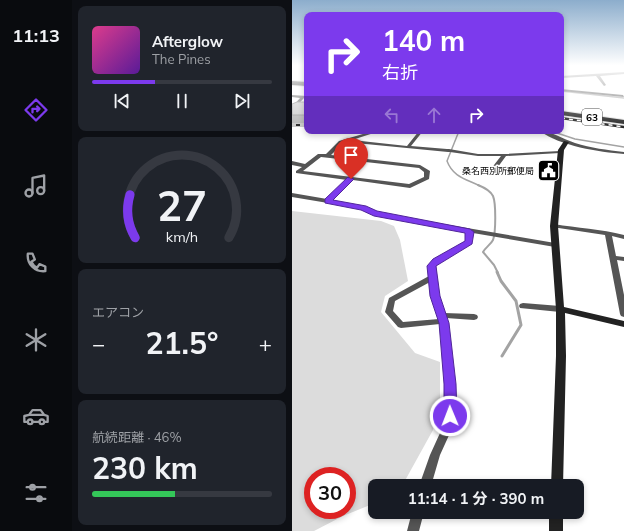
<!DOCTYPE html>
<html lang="ja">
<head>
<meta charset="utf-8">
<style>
	:root { --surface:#171b24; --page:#20242c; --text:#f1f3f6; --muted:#9ea1a6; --line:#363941; --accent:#7c3aed }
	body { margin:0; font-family:Mulish,"Noto Sans JP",sans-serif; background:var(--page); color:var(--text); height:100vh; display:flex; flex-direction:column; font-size:15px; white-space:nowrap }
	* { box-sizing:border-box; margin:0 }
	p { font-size:13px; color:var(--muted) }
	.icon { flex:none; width:22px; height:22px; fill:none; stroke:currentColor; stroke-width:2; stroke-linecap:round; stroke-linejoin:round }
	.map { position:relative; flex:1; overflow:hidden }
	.details { display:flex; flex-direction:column; gap:6px; padding:6px; background:#0d0f14; width:220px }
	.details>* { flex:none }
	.top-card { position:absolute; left:12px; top:12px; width:260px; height:122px; border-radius:8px; box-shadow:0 2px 6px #0003; background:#7c3aed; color:#fff; overflow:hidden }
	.speed { position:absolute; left:12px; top:467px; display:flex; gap:8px; font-size:20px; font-weight:700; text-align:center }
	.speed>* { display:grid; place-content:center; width:52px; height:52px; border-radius:50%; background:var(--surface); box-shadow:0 2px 6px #0003; line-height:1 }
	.speed .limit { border:6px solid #d22; background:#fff; color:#111 }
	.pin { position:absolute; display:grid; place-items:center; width:34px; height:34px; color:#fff; margin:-41px -17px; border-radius:50% 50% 50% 0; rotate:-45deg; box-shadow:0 0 4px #0007 }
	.pin .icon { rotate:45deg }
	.me { position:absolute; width:44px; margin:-22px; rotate:359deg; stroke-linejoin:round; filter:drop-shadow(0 0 3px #0008) }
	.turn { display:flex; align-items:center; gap:14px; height:84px; padding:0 12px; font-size:18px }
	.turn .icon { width:52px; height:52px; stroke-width:2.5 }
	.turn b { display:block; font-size:28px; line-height:34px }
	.lanes { display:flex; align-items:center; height:38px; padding:0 12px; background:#0003; justify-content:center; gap:20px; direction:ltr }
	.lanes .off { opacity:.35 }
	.big { font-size:30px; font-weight:700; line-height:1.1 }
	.details .tile { flex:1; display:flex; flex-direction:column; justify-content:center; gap:6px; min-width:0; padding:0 14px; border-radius:8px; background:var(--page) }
	.details .dial { align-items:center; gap:0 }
	.dial svg { height:104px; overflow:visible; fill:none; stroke:var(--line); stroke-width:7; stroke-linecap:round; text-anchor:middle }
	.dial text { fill:var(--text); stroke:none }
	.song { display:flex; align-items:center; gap:12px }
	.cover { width:48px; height:48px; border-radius:6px; background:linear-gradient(135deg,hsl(330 70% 55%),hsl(270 70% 35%)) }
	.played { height:4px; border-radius:2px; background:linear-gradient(90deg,var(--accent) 35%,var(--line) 35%) }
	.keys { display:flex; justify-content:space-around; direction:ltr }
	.heat { display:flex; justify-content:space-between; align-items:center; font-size:22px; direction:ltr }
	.charge { height:6px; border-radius:3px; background:linear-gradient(90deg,#34c759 46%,var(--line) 0) }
	.trip { position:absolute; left:76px; top:479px; width:216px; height:40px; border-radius:8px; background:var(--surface); box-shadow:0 2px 6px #0003; font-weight:700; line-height:40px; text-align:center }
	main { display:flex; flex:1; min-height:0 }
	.menu { display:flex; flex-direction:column; width:72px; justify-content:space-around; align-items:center; background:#090b0e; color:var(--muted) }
	.menu .icon { width:28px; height:28px }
	.menu .on { color:var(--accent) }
	.menu b { font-size:18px; color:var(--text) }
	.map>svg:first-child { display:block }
</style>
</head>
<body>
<main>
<nav class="menu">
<b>11:13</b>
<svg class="icon on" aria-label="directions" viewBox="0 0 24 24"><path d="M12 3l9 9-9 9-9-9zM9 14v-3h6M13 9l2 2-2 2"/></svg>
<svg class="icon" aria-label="music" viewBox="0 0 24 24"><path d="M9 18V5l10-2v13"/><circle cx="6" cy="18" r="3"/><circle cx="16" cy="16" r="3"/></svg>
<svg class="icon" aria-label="phone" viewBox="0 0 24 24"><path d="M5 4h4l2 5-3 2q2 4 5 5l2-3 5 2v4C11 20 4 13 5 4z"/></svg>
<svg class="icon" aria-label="climate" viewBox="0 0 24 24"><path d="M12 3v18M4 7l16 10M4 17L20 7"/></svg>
<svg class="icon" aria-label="car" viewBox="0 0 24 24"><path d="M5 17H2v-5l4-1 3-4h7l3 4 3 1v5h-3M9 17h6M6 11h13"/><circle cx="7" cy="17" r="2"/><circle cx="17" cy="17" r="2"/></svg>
<svg class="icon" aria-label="filters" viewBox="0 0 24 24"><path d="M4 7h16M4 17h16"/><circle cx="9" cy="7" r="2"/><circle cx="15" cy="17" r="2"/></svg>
</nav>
<section class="details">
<div class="tile">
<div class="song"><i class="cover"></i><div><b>Afterglow</b><p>The Pines</p></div></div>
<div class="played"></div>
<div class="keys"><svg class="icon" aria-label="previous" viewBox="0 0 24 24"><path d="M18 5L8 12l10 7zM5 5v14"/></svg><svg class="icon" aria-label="pause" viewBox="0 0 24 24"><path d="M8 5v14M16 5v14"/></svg><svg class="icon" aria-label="next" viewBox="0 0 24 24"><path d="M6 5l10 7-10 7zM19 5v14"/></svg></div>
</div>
<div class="tile dial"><svg viewBox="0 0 100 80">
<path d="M14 69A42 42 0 1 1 86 69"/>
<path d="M14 69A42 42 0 0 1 10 36" stroke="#7c3aed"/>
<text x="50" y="56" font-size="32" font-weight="700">27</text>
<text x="50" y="72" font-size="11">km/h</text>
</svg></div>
<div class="tile"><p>エアコン</p>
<div class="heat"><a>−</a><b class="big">21.5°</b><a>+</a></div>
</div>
<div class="tile"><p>航続距離 · 46%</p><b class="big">230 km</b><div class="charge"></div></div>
</section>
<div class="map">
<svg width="332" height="531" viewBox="0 0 332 531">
	<rect width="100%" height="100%" fill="#fff"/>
	<path fill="#dcdcdc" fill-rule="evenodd" d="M0 211 89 221 102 226 108 240 116 281 93 296 89 312 123 353 148 362V404L141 430 110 486H83V503L51 516 22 531H0ZM21 476H55V510H21Z"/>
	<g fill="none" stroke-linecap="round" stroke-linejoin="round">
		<path stroke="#a3a3a3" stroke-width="1.5" d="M269 91 332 98
			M167 131 155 161C161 177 174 179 188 186
			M259 131 283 139 332 147"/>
		<path stroke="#a3a3a3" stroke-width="2" d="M186 185C191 187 198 190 201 196 204 203 204 232 201 240 199 244 194 247 191 252L202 265 206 273"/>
		<path stroke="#a3a3a3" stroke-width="3" d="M205 272 209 281 224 301 229 325 210 356"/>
		<defs>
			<path id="primary" d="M0 81 15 82V86L0 85Z
				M269 111 332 120V124L269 115Z"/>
		</defs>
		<use href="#primary" stroke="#dbdbdb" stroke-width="2"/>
		<path fill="#555" fill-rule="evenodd" d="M332 72V74L308 76 314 85 312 86 304 76 269 78V76Z
			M269 89 331 95 332 97 269 91Z
			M0 95 15 96V98H12L0 111V107L8 98 0 97Z
			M81 131H88L60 140 115 146 127 131H131L119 146 155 149H157L186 154H213L268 151 270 152 268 153 214 156 200 175 198 176 195 174 209 156H186L158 152H156L53 142 51 143 39 155 128 165 138 171 137 179 118 188 61 180 40 200 74 207 84 212 122 219 263 243 266 245 263 247 181 233 179 243 146 262 144 266 147 296 152 313 182 314 185 315 186 317 185 319 182 320 154 318 156 323 163 384V416L158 433 148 455 139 486H127L138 455 148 433 153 416V384L148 324 109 328 106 327 93 312 97 298 137 276 136 266 142 260 174 241 175 232 82 215 70 209 60 207 0 197V193L35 199 55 180 4 173V171L10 167 0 165V161L13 164 26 154H34L47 141ZM29 157 127 168 132 172V177L117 184 11 171ZM138 282 139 296 147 319 111 322 101 311 103 301Z
			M248 131C259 131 271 139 283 143 299 148 315 150 332 152V154C307 152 268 146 248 131Z
			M262 224C285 228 309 229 332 235V239L320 236 324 256 332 257V261L325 260 332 295V317L329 316 328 314 313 235 260 227 259 226Z
			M231 303 268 306 271 307 272 309 271 311 268 312 228 308 227 306 228 304Z
			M120 512H132L127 531H115Z"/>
		<path fill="#222" fill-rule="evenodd" d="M272 141 277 142 272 150 266 226 272 307 332 321V327L273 313 274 356 271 486H259L264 356V309L258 226 266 150Z
			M257 512H271V531H257Z"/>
		<use href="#primary" fill="#000" fill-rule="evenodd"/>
		<defs>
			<path id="rail" d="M269 118 332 127
				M0 125H15"/>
		</defs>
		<use href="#rail" stroke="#000" stroke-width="2.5"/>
		<use href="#rail" stroke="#fff" stroke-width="1.5" stroke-dasharray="4" stroke-linecap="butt"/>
	</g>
	<path fill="#a9a9a9" d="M15 102V123H0V104Z"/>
	<path fill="#c4c4c4" stroke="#898989" d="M5 102H15V115H0V104Z"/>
	<linearGradient id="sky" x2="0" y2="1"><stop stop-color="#8cadcc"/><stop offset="0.47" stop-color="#fff"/><stop offset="1" stop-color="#fff" stop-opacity="0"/></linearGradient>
	<rect width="332" height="139" fill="url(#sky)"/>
	<path fill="#7c3aed" stroke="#51269a" d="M56 177 62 179 41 200 74 206 85 211 178 229 182 232 180 244 144 266 148 296 157 323 164 384 165 416 163 420 158 422 154 420 152 416V384L147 323 138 296 135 266 141 259 173 241V233L82 216 69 210 33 203V199Z"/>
	<defs>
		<symbol id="civic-square" viewBox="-11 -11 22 22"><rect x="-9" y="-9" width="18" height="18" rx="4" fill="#000" stroke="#fff"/><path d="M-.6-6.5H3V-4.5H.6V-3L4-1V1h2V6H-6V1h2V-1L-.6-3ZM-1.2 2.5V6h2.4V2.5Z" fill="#fff"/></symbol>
	</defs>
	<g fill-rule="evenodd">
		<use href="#civic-square" x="244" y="158" width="25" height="25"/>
	</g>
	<g text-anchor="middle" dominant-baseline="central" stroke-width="3" stroke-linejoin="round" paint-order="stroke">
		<g font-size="9" fill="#000" stroke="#fff" text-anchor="end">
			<text x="242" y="170">桑名西別所郵便局</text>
		</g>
		<rect fill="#fff" stroke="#4c4c4c" stroke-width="1" x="290" y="109" width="20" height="16" rx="3"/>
		<g font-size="10" font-weight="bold" fill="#000">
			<text x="300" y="117">63</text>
		</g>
	</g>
</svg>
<div class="speed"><div class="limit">30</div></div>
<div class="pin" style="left:59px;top:179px;background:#d93025"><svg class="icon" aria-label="arrive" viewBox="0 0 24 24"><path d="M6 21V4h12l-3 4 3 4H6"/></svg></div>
<svg class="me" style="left:158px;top:416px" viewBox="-20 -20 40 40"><circle r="17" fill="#7c3aed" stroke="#fff" stroke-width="3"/><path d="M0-11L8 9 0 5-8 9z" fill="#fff"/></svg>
<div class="trip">11:14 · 1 分 · 390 m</div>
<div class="top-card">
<div class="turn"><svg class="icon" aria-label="right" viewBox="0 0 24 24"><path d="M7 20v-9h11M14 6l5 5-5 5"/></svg><div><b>140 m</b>右折</div></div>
<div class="lanes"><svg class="icon off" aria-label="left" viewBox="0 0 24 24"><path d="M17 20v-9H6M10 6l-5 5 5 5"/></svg><svg class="icon off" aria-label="ahead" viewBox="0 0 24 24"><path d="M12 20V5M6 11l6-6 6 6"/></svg><svg class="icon" aria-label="right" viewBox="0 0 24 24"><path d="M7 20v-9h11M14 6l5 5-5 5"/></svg></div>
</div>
</div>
</main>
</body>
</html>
